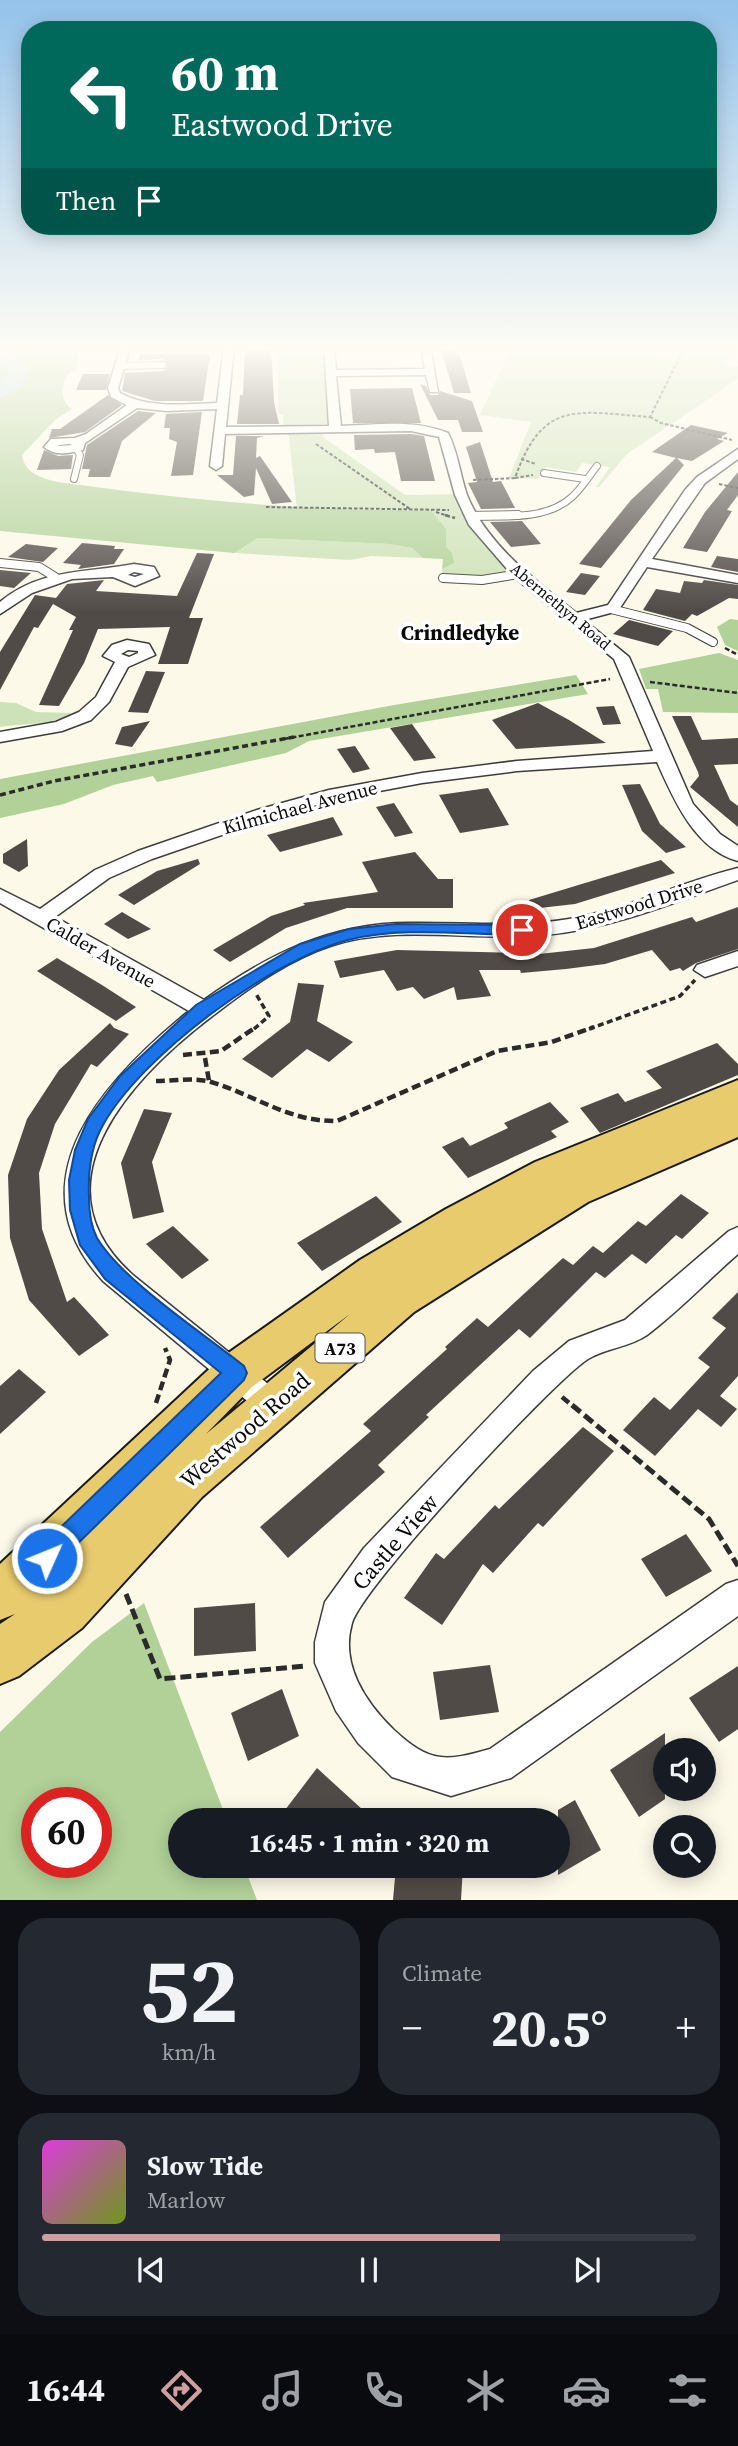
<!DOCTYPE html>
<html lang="en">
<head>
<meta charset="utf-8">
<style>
	:root { --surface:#171b24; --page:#242831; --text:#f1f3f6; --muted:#9ea1a6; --line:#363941; --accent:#d09da0 }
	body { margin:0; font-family:"Source Serif 4",serif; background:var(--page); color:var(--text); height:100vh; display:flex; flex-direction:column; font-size:26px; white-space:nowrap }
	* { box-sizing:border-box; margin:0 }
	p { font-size:23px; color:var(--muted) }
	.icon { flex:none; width:38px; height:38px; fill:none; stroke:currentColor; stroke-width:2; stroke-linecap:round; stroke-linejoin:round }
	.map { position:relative; height:1900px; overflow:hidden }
	.drawer { display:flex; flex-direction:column; gap:18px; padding:18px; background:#0d0f14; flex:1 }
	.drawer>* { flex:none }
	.hud { position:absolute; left:21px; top:21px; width:696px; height:214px; border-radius:28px; box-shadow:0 4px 18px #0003; background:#00695c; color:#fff; overflow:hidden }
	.fabs { position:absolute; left:653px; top:1738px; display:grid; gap:14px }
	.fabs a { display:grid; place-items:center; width:63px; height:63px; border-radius:50%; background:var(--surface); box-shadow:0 4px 18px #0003; font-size:35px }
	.speed { position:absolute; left:21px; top:1787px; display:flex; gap:14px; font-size:35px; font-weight:700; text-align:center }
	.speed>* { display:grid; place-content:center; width:91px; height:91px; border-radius:50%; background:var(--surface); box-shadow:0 4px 18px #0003; line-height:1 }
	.speed .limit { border:10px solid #d22; background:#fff; color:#111 }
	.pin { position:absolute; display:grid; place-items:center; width:60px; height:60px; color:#fff; margin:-30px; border:4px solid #fff; border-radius:50%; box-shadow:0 2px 7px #0007 }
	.me { position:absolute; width:77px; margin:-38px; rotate:46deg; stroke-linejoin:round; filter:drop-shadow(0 0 5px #0008) }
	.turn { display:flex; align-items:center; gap:24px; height:147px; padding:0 35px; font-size:32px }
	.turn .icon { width:91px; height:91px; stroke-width:2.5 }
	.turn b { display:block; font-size:49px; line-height:60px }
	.then { display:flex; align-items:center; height:66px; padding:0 35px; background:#0003; gap:14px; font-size:26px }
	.big { font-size:52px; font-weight:700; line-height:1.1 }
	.drawer .tile { flex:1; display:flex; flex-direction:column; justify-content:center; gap:10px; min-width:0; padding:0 24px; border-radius:28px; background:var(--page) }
	.drawer .dial { align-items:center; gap:0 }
	.dial b { font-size:91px; line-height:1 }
	.song { display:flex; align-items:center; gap:21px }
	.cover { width:84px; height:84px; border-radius:10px; background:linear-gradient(135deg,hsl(300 70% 55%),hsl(80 70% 35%)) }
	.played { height:7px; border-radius:4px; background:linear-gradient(90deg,var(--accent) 70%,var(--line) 70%) }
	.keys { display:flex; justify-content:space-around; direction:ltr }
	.heat { display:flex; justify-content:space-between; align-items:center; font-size:38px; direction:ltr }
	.drawer .tiles { flex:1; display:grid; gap:18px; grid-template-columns:1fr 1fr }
	.tile:last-child { grid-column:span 2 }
	.trip { position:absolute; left:168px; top:1808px; width:402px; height:70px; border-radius:35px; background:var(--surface); box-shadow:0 4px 18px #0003; font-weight:700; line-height:70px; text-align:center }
	.tabs { display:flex; height:112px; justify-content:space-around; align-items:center; background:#090b0e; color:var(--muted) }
	.tabs .icon { width:49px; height:49px }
	.tabs .selected { color:var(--accent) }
	.tabs b { font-size:32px; color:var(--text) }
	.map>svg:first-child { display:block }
</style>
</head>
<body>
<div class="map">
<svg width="738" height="1900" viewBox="0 0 738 1900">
	<rect width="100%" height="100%" fill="#fcf9e9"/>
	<path fill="#cde2b7" d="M278 346H329L335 429H324L323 437 405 495 460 494 519 574 443 578 442 569 453 562 446 548V529L431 510 297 509 288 430H283V415L278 414Z
		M512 346H622V350L675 357 680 346H736L724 364 738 367V379L628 453 599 487H596L610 467 582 463 576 472 546 467 537 479 509 478 531 422 480 415Z
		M258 538 391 544 412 548 423 558 371 556 350 560 234 553Z
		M0 702 16 703 36 712 72 713C51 726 24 723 0 727Z"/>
	<path fill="#b1d198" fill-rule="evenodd" d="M0 346H72L79 356 77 367C62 375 56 399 72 409L55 420 22 455C24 473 42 478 57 482 182 499 305 512 431 510L446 529V547L452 553 454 563 442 569 443 559 423 558 412 548 390 544 258 538 234 553 0 531Z
		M730 619 738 620V651L725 645 717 627Z
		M719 653 738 660V713L663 712 658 689H646L639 669Z
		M576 675 588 694 309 741 286 753 157 782 153 776 113 785 64 804 0 818V779L394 705Z
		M144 1603 227 1820H180V1866H244L257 1900H0V1732L92 1642ZM37 1802H96V1862H37Z"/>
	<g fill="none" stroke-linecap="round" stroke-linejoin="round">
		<path fill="#b3d7ee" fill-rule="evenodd" d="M0 350 31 370 19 388 0 398V383L10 372 0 364Z"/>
	</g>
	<path fill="#514b47" d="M440 346H457L471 393H454Z
		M271 347 274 402 279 424H237L240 395H243L245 348Z
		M140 354H210L203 401H155L122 391 125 373 163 371 168 367 164 359 139 360Z
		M83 374H110L106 390H76Z
		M420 384 426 386 430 395H438L440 391 472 401 483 432H462L458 420H438Z
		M412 388 421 423H353L350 389Z
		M108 395 122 405 85 432 49 438 52 429H60Z
		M138 411 156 413 122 441 110 477H88L90 469H82L87 445Z
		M202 412 193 475 171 476 177 442 169 439 170 428H164L166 414Z
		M691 425 728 433 717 439 724 441 692 461 677 458 684 465 601 568 579 564 631 500 676 458 652 452Z
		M411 434 424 436 435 481H401L395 452 375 453 374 449 355 450 354 435Z
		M236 436H264L257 438 256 458 260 456 292 502 272 504 256 468 254 495 244 497 217 475H233Z
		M480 442 493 482 501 481 515 508 481 509 468 483 477 482 466 447Z
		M44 450 58 456 73 455 71 469 37 470Z
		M738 472V495L727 510 732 511 707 552 683 548 705 512Z
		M522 521 541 544 511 547 490 522Z
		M82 543 115 546 114 549H124L114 564 78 569 81 565 63 563Z
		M26 544 58 548 43 562 8 557Z
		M197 553 214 554 189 618H203L188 664H158L170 627 98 629 84 663 59 706 39 705 73 630H69L76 617 53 604 38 628 34 627 0 690V652L35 595 56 598 67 584 104 580 96 591 177 596Z
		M717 556 738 559V572L711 567Z
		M0 570 31 573 14 588 0 586Z
		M581 573 600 576 585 595 566 592Z
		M704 580 738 585V599L729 598 697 616 692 614 685 621 643 610 656 589 680 593 684 581 702 583Z
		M629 620 673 631 658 646 613 634Z
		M146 671 165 672 148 713 128 712Z
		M538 703 569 720 606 743 516 749 492 720Z
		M614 706 621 724 603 725 596 707Z
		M672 716H691L702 740 738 738V764L714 765 730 800 738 806V827L690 787 699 776 698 772Z
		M150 721 132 747 115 744 122 727Z
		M412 724 436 758 414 761 390 728Z
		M355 746 370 769 353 773 337 749Z
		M640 784 660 824 686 847 666 853 642 831 622 785Z
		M488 788 509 825 460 833 439 795Z
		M394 803 413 833 395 837 376 807Z
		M333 817 343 835 280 852 267 835Z
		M27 839 28 866 19 872 3 863V854Z
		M415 852 438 879H453V908H347L286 928 230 962 213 950 271 916 305 905 303 903 378 892 362 862Z
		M198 859 200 864 134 905 118 895 157 871Z
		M661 860 675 873 575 904 531 909 529 900Z
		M738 907V949L696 963 683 971 680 968 670 971 652 950 605 964 566 969 521 973 520 970H479L491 996 457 1000 454 987 424 999 413 987 397 991 384 970 340 978 334 961 397 950 520 953 521 956 594 948 692 917 696 922Z
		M122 912 151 929 128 939 104 924Z
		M57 958 102 985 136 1007 116 1021 37 971Z
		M298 983 324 985 317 1021 353 1042 329 1062 307 1049 272 1078 242 1059 290 1022Z
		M110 1023 114 1028 129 1034 97 1067 91 1064 55 1124 39 1173 42 1229 67 1302 74 1297 109 1335 79 1356 29 1300 10 1238 8 1175 27 1119 59 1070Z
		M717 1043 738 1064V1075L600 1133 580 1108 618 1093 625 1102 662 1088 646 1071Z
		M550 1102 569 1122 551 1131 557 1137 468 1178 442 1147 463 1137 470 1146 508 1128 504 1123Z
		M144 1109 172 1113 152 1162 164 1212 133 1219 121 1163Z
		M681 1194 709 1213 682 1239 676 1235 646 1264 632 1254 605 1278 596 1272 530 1338 519 1329 426 1415 429 1417 378 1465 385 1472 288 1558 260 1527 371 1431 363 1424 447 1349 445 1347 477 1318 488 1327 563 1258 573 1265 593 1246 603 1253 638 1221 646 1226Z
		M376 1196 402 1222 322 1271 297 1243Z
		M173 1226 209 1260 182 1279 146 1244Z
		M738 1292V1376L720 1396 737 1409 721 1427 698 1409 655 1456 623 1430 654 1397 670 1410 710 1367 698 1358 726 1328 712 1318Z
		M19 1369 46 1392 0 1434V1386Z
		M583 1427 614 1451 543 1527 538 1523 493 1573 483 1564 442 1625 404 1598 436 1553 444 1559 495 1505 499 1509Z
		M686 1534 712 1571 666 1597 641 1559Z
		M255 1603 256 1651 194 1656V1608Z
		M490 1665 499 1712 440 1720 433 1672Z
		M738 1666V1729L719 1742 689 1698Z
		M282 1689 299 1736 248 1761 231 1713Z
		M665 1733V1799L639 1817 610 1770Z
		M317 1768 341 1790 374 1820H296L285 1810Z
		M575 1800 601 1850 558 1875V1810Z
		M396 1866H463L461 1900H393Z"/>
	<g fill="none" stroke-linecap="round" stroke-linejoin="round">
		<defs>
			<path id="service-far1" d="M120 366 163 365
				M544 473 585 479
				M74 479 80 455 76 448
				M470 516C503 516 546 521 572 497 582 488 589 476 597 466"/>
			<path id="service" d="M470 516 518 515
				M0 563 39 567 55 577
				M443 578 482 580 519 574
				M611 609 687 628 713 642"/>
			<path id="minor" d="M121 346H131L118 388 120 393C150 409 184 404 217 403L224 346H234L226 427 329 426 324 346H334L336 370 425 369 422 354 431 352 438 392H430L426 375 336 376 341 426C375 425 415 419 448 433 458 452 460 475 467 495 487 545 535 580 576 613L608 605 685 490 697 477 738 449V459L705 483 652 559 738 575V583L647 567 618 611 584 620 629 657 693 804 720 834 738 846V861C695 850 673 798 657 762L517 771 422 783 337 799 271 818 152 859 109 878 55 917 204 1000C267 955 330 923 409 923 463 922 516 928 569 919 628 909 681 882 738 868V880C675 902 612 929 545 935 475 942 401 924 333 945 292 958 253 985 219 1011 137 1072 27 1182 134 1276L283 1396 288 1405 283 1414 273 1418 263 1414 103 1281C9 1179 108 1077 189 1011L0 903V889L40 909 95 870 138 851 257 810 329 790 422 773 517 761 653 751 614 659 514 577 469 525 455 495 439 437 411 431 225 434 222 466 216 470 210 466 217 409 167 411 137 408 85 443 83 450C69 453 57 457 44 447L51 439 75 438 86 434 127 405 111 397 108 388ZM69 444 73 445 58 446 59 445Z
				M134 564 154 567 159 576 135 586 113 577 72 579 32 593 0 614V602C40 568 87 573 134 564ZM134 572 144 574 135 577 128 575Z
				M127 640 149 644 155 655 128 667 109 702 91 720 62 731 0 742V732L56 722 79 712 96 697 115 662 103 656 112 645ZM128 650 138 651V653L129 657 121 654Z
				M738 951V966L705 977 694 970 697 965Z
				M738 1227V1254C708 1280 679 1311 647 1335 630 1347 606 1348 588 1359 552 1382 362 1587 352 1623 340 1664 365 1702 394 1730 430 1763 445 1762 490 1749L726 1584 738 1580V1616L511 1778 451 1796 392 1777 358 1743 336 1711 315 1663V1642L325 1602 364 1548 533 1371 569 1341 625 1320 729 1231Z"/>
			<path id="primary" d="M738 1080V1137L588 1202 414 1312 202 1497 82 1628 19 1676 0 1684V1624L15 1614 0 1620V1564L220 1359 360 1260 446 1209 535 1162ZM350 1314 206 1434 252 1387Z"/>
		</defs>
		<use href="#service-far1" stroke="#3c3c3c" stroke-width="8"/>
		<use href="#service" stroke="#3c3c3c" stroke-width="10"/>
		<use href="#minor" stroke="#3c3c3c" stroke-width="3"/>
		<use href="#primary" stroke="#1a1a1a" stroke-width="4"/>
		<path stroke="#2b2b2b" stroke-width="2" stroke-dasharray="3.5 2" stroke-linecap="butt" d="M650 417 661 423 732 440
			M316 444 410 509
			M521 459 536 464
			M515 478 533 475
			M473 480 515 478C543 398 578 412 650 417L685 346
			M719 484 738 488
			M266 507 449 510
			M436 512 451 517"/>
		<path stroke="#2b2b2b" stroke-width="2.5" stroke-dasharray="5 2.5" stroke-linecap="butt" d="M445 515 455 518
			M725 648 738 655
			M650 682 738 693
			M284 739 610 679"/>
		<path stroke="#2b2b2b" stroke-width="3.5" stroke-dasharray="6 3.5" stroke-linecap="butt" d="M0 795 54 781 294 737
			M254 1029 269 1016 256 994
			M589 1029 680 996 695 980"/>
		<path stroke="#2b2b2b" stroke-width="4.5" stroke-dasharray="9 4.5" stroke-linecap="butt" d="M183 1055 221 1051 256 1027
			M205 1058 209 1081
			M156 1081C174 1081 194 1077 211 1082 255 1095 289 1122 337 1121L497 1051 552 1042 594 1027
			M562 1397 574 1407
			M156 1403 170 1360 165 1348"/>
		<path stroke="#2b2b2b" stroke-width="5" stroke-dasharray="11 5" stroke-linecap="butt" d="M572 1405 709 1519 738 1566
			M126 1594 160 1679 306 1666"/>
		<use href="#service-far1" stroke="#fff" stroke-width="6"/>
		<use href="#service" stroke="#fff" stroke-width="8"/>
		<use href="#minor" fill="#fff" fill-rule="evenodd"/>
		<use href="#primary" fill="#e8cb6d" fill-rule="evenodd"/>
	</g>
	<linearGradient id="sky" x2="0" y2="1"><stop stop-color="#93c2ea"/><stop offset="0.57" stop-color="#fefcf5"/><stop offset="1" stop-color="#fefcf5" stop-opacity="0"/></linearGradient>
	<rect width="738" height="612" fill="url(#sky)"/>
	<path fill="#1a73e8" stroke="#114b97" stroke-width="2" d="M396 924 522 925 530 930 522 935C466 935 402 926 348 940 271 960 142 1055 103 1125 91 1146 88 1173 89 1197 89 1210 91 1226 97 1238 122 1280 204 1334 244 1366L247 1373 244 1380 55 1566 47 1570 38 1566 34 1558 38 1549 221 1373 105 1279 80 1245 70 1210 69 1180 75 1150 88 1119 120 1076 196 1005 300 944 349 929Z"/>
	<g text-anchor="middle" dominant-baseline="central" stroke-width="7" stroke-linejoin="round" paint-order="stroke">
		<g font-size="16" fill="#090909" stroke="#fff">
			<text transform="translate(561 606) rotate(40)">Abernethyn Road</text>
		</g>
		<rect fill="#fff" stroke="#535353" stroke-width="2" x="315.5" y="1333.5" width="49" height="29" rx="5"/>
		<g font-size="18" font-weight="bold" fill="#090909">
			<text x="340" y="1348">A73</text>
		</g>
		<g font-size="19" fill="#090909" stroke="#fff">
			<text transform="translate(300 807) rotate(-15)">Kilmichael Avenue</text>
			<text transform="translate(639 904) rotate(-17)">Eastwood Drive</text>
			<text transform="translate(101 952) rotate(30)">Calder Avenue</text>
		</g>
		<g font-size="21" font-weight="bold" fill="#090909" stroke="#fff">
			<text x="460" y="632">Crindledyke</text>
		</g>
		<g font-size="23" fill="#090909" stroke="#fff">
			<text transform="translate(245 1430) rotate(-41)">Westwood Road</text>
			<text transform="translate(395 1542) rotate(-49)">Castle View</text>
		</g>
	</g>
</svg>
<div class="fabs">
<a><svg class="icon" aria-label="sound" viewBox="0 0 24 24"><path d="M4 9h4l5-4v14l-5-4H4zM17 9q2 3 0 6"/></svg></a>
<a><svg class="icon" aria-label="search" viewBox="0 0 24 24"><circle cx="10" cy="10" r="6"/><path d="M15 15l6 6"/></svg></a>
</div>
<div class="speed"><div class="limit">60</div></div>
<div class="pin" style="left:522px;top:930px;background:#d93025"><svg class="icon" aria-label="arrive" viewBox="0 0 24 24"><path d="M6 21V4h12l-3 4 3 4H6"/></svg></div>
<svg class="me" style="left:47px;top:1558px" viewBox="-20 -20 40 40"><circle r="17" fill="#1a73e8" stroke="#fff" stroke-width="3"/><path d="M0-11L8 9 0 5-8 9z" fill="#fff"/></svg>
<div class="trip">16:45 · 1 min · 320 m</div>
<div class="hud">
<div class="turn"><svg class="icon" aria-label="left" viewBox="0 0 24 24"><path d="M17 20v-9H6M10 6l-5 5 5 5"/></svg><div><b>60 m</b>Eastwood Drive</div></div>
<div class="then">Then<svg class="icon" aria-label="arrive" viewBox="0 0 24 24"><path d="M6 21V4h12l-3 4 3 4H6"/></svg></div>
</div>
</div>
<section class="drawer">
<div class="tiles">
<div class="tile dial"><b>52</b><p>km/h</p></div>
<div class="tile"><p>Climate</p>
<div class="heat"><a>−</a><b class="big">20.5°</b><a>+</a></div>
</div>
<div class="tile">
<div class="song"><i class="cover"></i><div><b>Slow Tide</b><p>Marlow</p></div></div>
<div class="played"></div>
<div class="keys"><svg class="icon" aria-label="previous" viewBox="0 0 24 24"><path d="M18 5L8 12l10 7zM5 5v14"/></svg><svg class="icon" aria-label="pause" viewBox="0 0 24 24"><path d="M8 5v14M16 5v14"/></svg><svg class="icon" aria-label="next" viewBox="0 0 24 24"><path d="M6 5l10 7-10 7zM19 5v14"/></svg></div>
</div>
</div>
</section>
<nav class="tabs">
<b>16:44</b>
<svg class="icon selected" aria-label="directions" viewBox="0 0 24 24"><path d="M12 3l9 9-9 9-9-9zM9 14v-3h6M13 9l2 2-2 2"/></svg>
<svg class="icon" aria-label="music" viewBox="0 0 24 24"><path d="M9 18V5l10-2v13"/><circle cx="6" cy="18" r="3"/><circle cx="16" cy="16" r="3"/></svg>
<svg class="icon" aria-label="phone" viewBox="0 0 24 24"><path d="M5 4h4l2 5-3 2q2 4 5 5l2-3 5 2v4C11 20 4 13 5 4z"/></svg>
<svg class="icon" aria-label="climate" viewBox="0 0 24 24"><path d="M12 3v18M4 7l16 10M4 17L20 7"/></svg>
<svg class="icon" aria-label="car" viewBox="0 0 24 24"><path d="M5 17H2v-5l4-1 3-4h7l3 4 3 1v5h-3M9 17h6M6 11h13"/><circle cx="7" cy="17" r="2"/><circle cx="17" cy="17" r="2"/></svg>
<svg class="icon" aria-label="filters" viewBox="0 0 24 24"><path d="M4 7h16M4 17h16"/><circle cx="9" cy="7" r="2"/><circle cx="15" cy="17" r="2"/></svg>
</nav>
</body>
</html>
